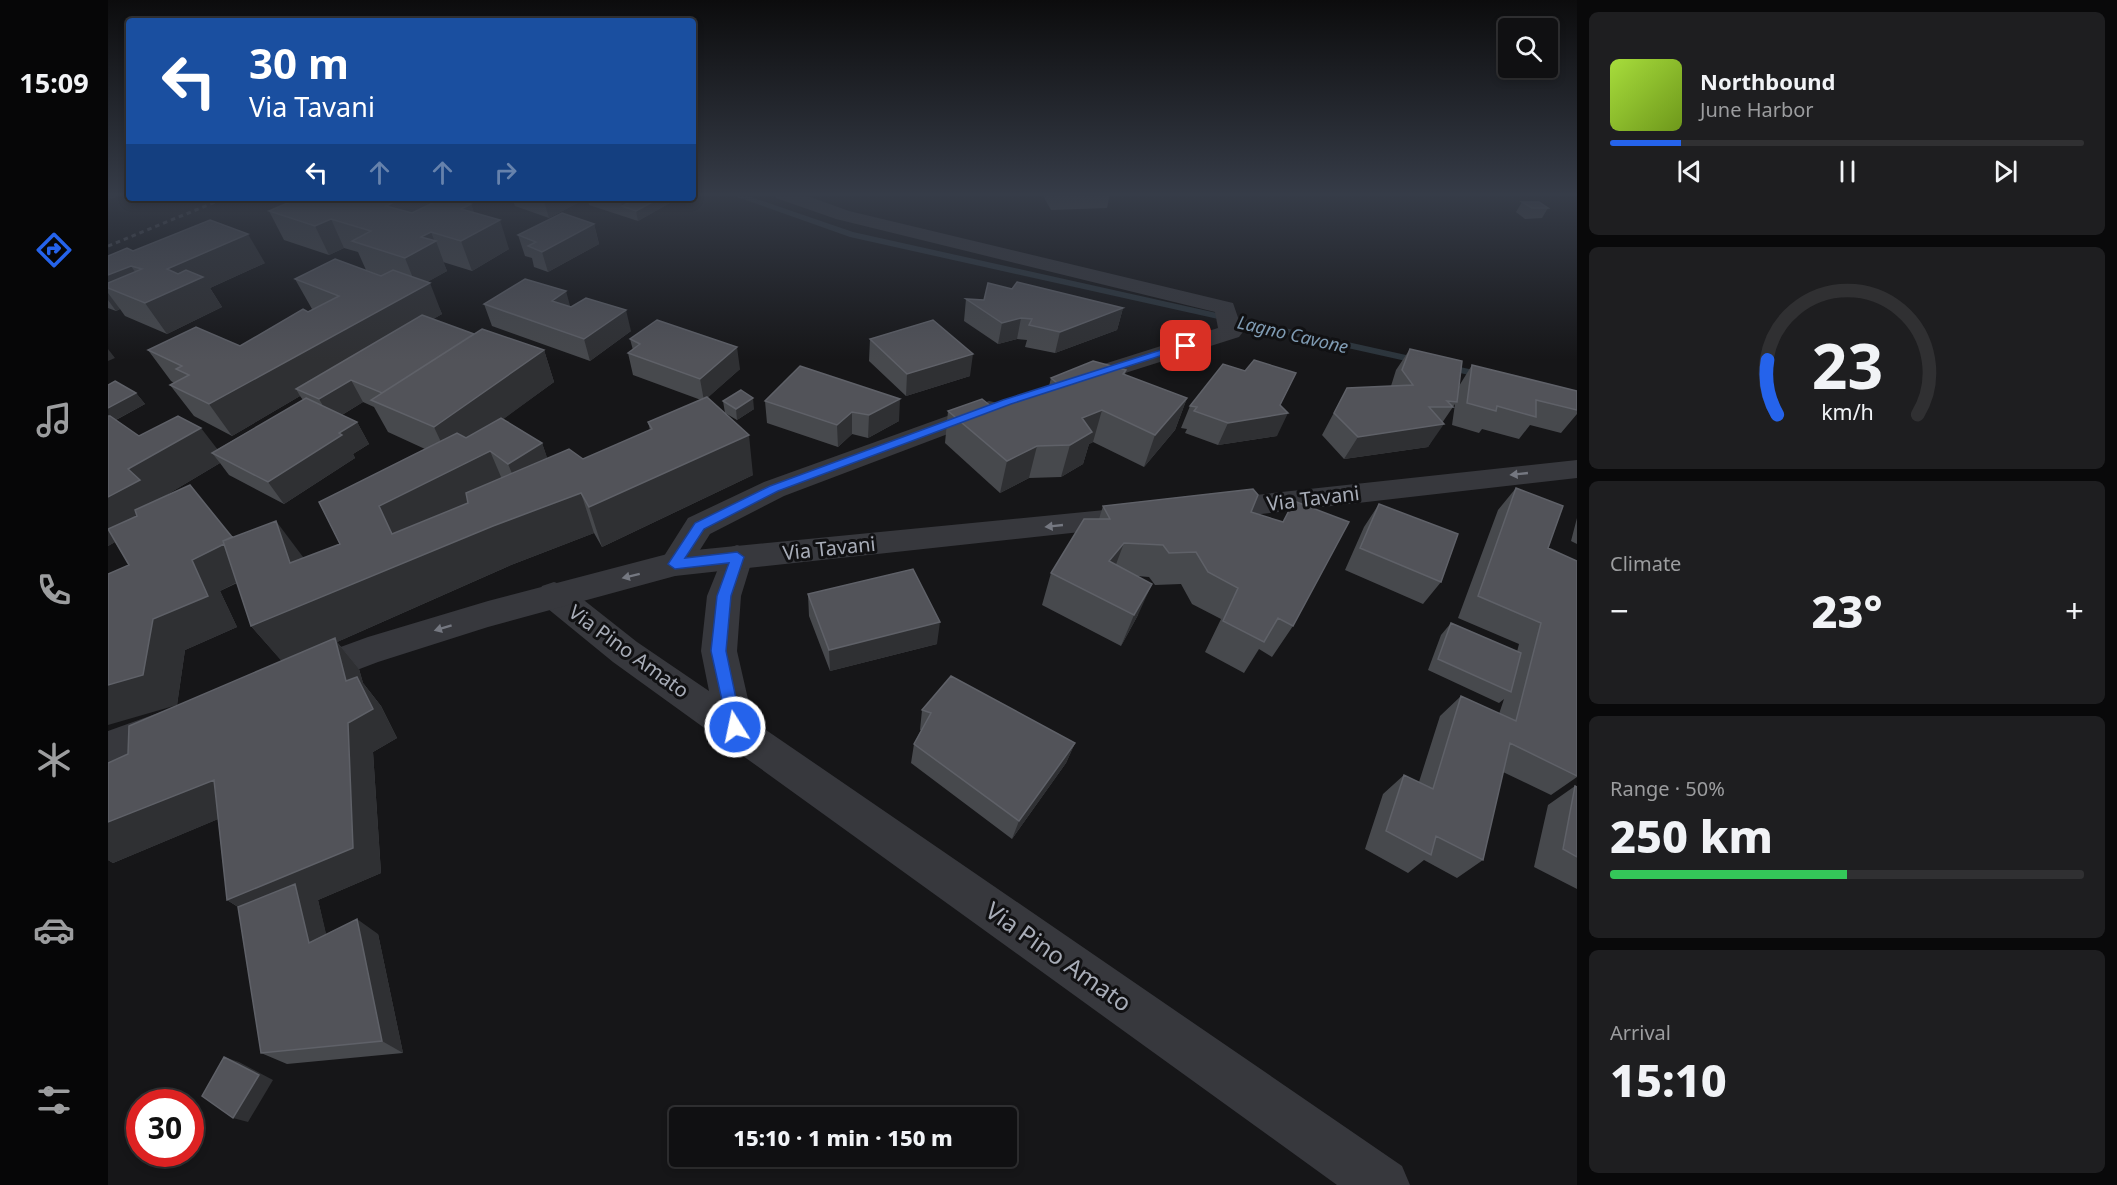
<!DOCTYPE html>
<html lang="en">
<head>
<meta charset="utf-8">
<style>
	:root { --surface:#101012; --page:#1e1e20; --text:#f1f3f6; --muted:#9c9d9f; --line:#303032; --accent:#2563eb }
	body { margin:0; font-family:"Noto Sans",sans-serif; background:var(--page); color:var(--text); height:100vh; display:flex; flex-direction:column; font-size:22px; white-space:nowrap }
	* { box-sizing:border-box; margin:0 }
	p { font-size:20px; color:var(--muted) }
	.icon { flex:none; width:33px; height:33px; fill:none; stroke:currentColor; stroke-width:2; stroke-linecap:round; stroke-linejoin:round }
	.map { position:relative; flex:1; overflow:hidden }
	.side { display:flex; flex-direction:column; gap:12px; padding:12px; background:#09090a; width:540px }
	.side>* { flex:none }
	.top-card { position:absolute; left:18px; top:18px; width:570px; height:183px; border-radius:6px; box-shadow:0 3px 9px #0003,0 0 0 2px var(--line); background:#1a4fa0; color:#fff; overflow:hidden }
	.tools { position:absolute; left:1390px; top:18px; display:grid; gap:12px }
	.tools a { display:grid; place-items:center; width:60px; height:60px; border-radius:6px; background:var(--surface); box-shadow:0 3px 9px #0003,0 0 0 2px var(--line); font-size:30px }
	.speed { position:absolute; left:18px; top:1089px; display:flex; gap:12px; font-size:30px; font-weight:700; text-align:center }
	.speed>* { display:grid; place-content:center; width:78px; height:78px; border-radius:50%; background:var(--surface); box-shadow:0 3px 9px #0003,0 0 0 2px var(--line); line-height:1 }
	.speed .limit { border:9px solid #d22; background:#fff; color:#111 }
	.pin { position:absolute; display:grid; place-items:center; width:51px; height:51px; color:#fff; margin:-26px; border-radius:12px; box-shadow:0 3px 9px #0006 }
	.me { position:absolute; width:66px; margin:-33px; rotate:350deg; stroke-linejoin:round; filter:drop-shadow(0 0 4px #0008) }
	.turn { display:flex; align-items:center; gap:21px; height:126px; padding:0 24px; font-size:27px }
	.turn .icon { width:78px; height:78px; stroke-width:2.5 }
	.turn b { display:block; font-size:42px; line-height:51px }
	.lanes { display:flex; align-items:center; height:57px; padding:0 24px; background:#0003; justify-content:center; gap:30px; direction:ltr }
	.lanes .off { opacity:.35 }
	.big { font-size:45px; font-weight:800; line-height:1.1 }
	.side .tile { flex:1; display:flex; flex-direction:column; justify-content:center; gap:9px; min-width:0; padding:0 21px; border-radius:9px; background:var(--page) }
	.side .dial { align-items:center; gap:0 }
	.dial svg { height:156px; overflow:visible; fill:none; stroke:var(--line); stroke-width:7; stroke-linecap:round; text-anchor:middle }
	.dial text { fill:var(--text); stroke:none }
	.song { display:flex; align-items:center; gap:18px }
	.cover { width:72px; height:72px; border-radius:9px; background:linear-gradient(135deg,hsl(80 70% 55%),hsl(80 70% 35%)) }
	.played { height:6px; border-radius:3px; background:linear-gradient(90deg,var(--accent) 15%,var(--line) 15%) }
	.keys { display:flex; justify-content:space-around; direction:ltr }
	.heat { display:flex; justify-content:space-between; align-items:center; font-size:33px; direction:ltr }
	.charge { height:9px; border-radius:4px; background:linear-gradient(90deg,#34c759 50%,var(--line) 0) }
	.trip { position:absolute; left:561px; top:1107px; width:348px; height:60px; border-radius:6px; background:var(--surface); box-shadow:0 3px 9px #0003,0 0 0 2px var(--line); font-weight:800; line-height:60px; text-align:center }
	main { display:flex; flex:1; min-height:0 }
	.tabs { display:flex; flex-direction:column; width:108px; justify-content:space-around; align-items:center; background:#060607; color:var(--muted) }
	.tabs .icon { width:42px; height:42px }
	.tabs .on { color:var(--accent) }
	.tabs b { font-size:27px; color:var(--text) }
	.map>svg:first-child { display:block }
</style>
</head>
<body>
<main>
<nav class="tabs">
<b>15:09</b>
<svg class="icon on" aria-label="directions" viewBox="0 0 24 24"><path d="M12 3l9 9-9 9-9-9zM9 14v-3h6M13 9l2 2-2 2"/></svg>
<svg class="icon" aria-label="music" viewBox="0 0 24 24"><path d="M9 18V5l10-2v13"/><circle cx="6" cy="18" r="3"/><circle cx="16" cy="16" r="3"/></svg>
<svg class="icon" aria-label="phone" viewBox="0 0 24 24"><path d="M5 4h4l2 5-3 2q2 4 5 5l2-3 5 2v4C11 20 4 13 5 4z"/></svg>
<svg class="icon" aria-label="climate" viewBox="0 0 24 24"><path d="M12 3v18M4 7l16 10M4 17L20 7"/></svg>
<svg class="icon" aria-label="car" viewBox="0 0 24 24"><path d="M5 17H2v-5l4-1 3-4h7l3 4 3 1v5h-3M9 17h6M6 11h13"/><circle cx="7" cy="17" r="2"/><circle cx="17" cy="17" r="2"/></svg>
<svg class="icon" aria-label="filters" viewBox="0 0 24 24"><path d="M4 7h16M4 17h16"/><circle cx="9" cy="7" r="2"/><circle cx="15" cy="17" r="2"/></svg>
</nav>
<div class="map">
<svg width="1469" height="1185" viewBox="0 0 1469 1185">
	<rect width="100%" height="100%" fill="#161618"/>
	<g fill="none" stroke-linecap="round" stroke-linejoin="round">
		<path fill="#2c353c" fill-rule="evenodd" d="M621 194H634L745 232 1379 373 1385 376 1379 379 742 237Z"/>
		<path fill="#37383d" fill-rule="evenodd" d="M666 194H694L741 211 1125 303 1135 332 1131 337 976 386 967 389 958 386 954 381 958 376 1110 328 1107 312 728 219 668 198Z
			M881 401 890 403 894 409 890 415 676 496 602 534 578 572 567 576 556 572 551 564 580 518 656 482Z
			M629 545 640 549 645 557 633 596 629 651 645 721 1294 1166 1302 1185H1229L505 662 434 604 429 595 434 586 446 582 458 586 529 642 601 691 593 651 599 596 618 549Z"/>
		<path fill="#37383d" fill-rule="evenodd" d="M1469 460V478L1101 520 1090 517 1086 510 1090 503 1101 500Z
			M1017 508 1028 512 1032 519 1028 526 567 576 380 627 270 662 199 689 186 684 181 674 186 664 260 637 380 601 567 552Z
			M64 708 77 713 83 724 77 735 0 765V731Z"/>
		<path stroke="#4a4c52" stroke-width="3" stroke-dasharray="4.5 4" stroke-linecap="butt" d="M0 246 117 198"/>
	</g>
	<path fill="#47494d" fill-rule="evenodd" d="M934 194H1002L999 208 943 210Z
		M211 198H344L363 204 366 213 401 249 364 271 335 262 339 271 319 282 334 314 325 319 366 334 436 350 446 382 395 419 434 443 439 458 475 459 542 430 540 422 593 400 525 375 520 353 525 350 522 339 632 369 599 398 645 475 494 547 486 533 403 565 229 642 251 669 255 683 273 706 289 738 265 752 273 873 210 900 218 935 270 934 295 1053 179 1064 153 1053 130 907 119 900 110 819 5 863 0 860V763L20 754 174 661 143 626 129 583 112 591 129 627 77 650 69 705 21 565 7 542 0 546V385L28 393 37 404 8 420 31 436 110 449 195 400 192 396 124 436 86 416 62 385 66 383 63 381 40 350 132 346 205 309H204L187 279 273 276H274L258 270 250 252 236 248 221 255 176 240 161 211 213 202ZM255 402 266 407 280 432 317 449 232 544 196 558 124 537 50 500 112 463 121 475 176 504 247 458 245 454 261 444 249 422 234 415Z
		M404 198H479L441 218 407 206Z
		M480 198H567V200L530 221 481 205Z
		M1414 202 1440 208 1434 218 1417 219 1408 212Z
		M486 224 491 244 440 272 426 267 424 258 417 256 410 235Z
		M25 251 157 263 102 288 114 307 59 334 17 316 12 309 8 311 0 308V256Z
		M904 289 1015 308 1009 330 947 353 917 347 919 340 909 339 890 344 856 321 858 299 876 300Z
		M376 304 462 307 523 331 482 361 384 326Z
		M762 339 862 376 798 396 761 361Z
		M1302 349 1351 386 1364 365 1469 391V414L1453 433 1422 425 1411 439 1374 429 1371 433 1344 425 1347 404 1334 423 1320 447 1236 459 1214 435 1239 388 1283 386 1288 370Z
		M692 366 791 421 760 438 744 434 730 447 659 423 657 401Z
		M1018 370 1017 375 1079 398 1067 430 1036 467 985 442 981 444 975 464 953 477 921 478 892 493 837 443 840 411 884 407 941 386 943 378Z
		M615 401 646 409 629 420 617 413Z
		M1172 405 1169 436 1110 445 1077 433 1079 429 1073 428 1082 406Z
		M1408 488 1440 548 1469 561V777L1443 795 1395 772 1375 860 1349 878 1316 860 1300 873 1257 849 1275 794 1296 775 1311 782 1332 716 1353 696 1391 714 1396 699 1391 703 1320 670 1333 635 1343 623 1409 652 1411 644 1350 618 1390 510Z
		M1271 504 1333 582 1315 604 1237 570 1256 527Z
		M995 506 1143 512 1185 626 1164 657 1151 649 1136 673 1097 652 1113 619 1084 604 1073 584 1047 585 1041 577 1029 576 1030 615 1013 646 934 605 943 573 991 519Z
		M1469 518V544L1463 541Z
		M700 594 829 644 722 671 701 616Z
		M814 710 967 743 958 763 904 839 803 763 806 744 813 730H812Z
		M1467 786 1469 787V889L1426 867 1440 805Z"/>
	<path fill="#2f3033" d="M0 194H17L0 200Z
		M294 198H344L290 234 278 206Z
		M435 198H479L441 218Z
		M512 198H550L514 206Z
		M552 198H567V200L530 221 528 211Z
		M363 204 372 231 392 220 401 249 364 271 353 241V209Z
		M223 219 236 248 221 255 207 226Z
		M486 224 491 244 440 272 434 252Z
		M323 232 327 242 328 241 339 271 309 288 297 258 313 237Z
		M140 234 157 263 102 288 114 307 59 334 37 303 59 269Z
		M23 266 44 296 0 288V275Z
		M322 283 334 314 197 393 188 389 192 396 124 436 101 404Z
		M458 291 464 313 444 301Z
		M0 293 12 309 8 311 0 300Z
		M1015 308 1009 330 947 353 952 332Z
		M518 310 523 331 482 361 476 339Z
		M913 318 909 339 890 344 894 323Z
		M629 347 632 369 596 401 592 379Z
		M0 349 7 358 0 361Z
		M436 350 446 382 341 459 326 427Z
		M865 354 862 376 798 396 799 374Z
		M243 380 255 402 224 421 211 399Z
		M28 393 37 404 0 424V408Z
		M645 398 646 409 629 420 628 409Z
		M1079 398 1067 430 1036 467 1047 435Z
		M792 399 791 421 760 438 761 415Z
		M994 410 985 442 981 444 975 464 953 477 962 445 974 418Z
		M744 412V434L730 447 729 425Z
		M1180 413 1169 436 1110 445 1120 423Z
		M249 422 261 444 245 454 247 458 176 504 160 482 231 433Z
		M1336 424 1320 447 1236 459 1250 437Z
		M93 428 117 459 104 453 112 463 50 500 60 512 0 546V497L20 469Z
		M641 435 645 475 494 547 481 507Z
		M434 443 448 483 417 504 400 464Z
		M929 446 921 478 892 493 899 461Z
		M382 451 399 491 385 526 473 493 486 533 403 565 229 642 251 669 255 683 273 706 289 738 265 752 273 873 210 900 224 958 156 923 119 900 177 665 143 626 182 563 168 521 198 561 284 534 271 506Z
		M82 485 151 571 112 591 129 627 77 650 69 705 0 725V685L84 560Z
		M1016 543 1004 575 1001 561Z
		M1044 584 1030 615 1013 646 1026 615Z
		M832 622 829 644 722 671 721 650Z
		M967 743 958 763 904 839 911 821Z
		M106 780 139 807 5 863 0 860V822Z
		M249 919 270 934 295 1053 274 1041Z
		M116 1057 131 1062 165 1080 140 1122 125 1118Z"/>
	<path fill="#525359" stroke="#5f6168" stroke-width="1.5" d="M191 198H200L213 202 222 198H294L278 206 304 213 335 198H343L363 204 353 209 392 220 353 241 323 232 313 237 328 241 297 258 244 241 263 231 223 219 207 226 161 211Z
		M529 198H552L528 211 514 206Z
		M1414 202H1431L1440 208H1424Z
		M454 213 486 224 434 252 420 246 428 242 410 235Z
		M102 220 140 234 59 269 70 274 78 270 95 277 37 303 0 288V283L34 269 23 266 0 275V256L19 248 25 251Z
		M227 259 273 276 285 270 322 283 101 404 62 385 81 375 68 369 74 366 40 350 88 327 132 346 195 309 200 312 231 296 187 279Z
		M417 279 458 291 444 301 463 307 478 298 518 310 476 339 376 304Z
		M909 282 1015 308 952 332 921 325 924 319 913 318 894 323 858 299 876 300 880 283 904 289Z
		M314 315 366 334 274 393 243 380 211 399 188 389Z
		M549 320 629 347 592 379 520 353 532 344 522 339Z
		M825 320 865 354 799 374 762 339Z
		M374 329 436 350 326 427 263 400Z
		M1302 349 1354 361 1349 402 1339 401 1345 407H1321L1336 424 1250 437 1226 413 1239 388 1305 385 1294 370Z
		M1146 360 1188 373 1172 405 1180 413 1120 423 1086 411 1089 407 1082 406 1115 364 1137 371Z
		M985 361 1018 370 1015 374 1079 398 1047 435 994 410 974 418 984 432 962 445 929 446 899 461 840 411 874 399 884 407 949 383 943 378Z
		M1364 365 1469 391V410L1428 400V417L1389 406 1388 411 1359 403Z
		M692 366 792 399 761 415 744 412 729 425 657 401Z
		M7 381 28 393 0 408V385Z
		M633 390 645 398 628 409 615 401Z
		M599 397 641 435 481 507 473 493 385 526 143 626 115 541 168 521 182 563 232 544 211 502 349 433 358 438 393 418 434 443 400 464 382 451 271 506 284 534 360 503 358 493 461 449 475 459 544 429 540 422Z
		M198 398 249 422 231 433 234 435 160 482 104 453Z
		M0 416H2L31 436 70 416 93 428 20 469 32 480 0 497Z
		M82 485 124 537 115 541 116 544 84 560 100 596 45 619 35 675 0 685V574L21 565 0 529 29 516 27 510Z
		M1408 488 1455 506 1440 548 1469 561V776L1402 743 1375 860 1328 836 1323 855 1278 831 1296 775 1325 789 1353 696 1408 721 1433 623 1370 596Z
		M1145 489 1150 495 1143 512 1175 522 1186 501 1241 522 1185 626 1170 618 1156 642 1115 621 1130 588 1100 572 1088 552 1061 553 1055 545 1016 543 1001 561 1044 584 1026 615 943 573 976 519H1002L995 506Z
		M1271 504 1350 534 1333 582 1252 548Z
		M805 569 832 622 721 650 700 594Z
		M1343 623 1413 653 1403 692 1330 659Z
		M227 638 238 681 249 677 265 709 240 723 245 848 119 900 106 780 0 822V763L20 754 21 726Z
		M843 676 967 743 911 821 806 744 823 713 814 710Z
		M1467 786 1469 787V857L1455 849Z
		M187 884 201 943 249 919 274 1041 153 1053 130 907Z
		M116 1057 151 1075 125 1118 94 1096Z"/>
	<defs><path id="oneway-solid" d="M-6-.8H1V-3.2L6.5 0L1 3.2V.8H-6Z" transform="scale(1.5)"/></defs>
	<g fill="#757881">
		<use href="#oneway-solid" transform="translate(1411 474) rotate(174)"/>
		<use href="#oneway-solid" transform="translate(946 526) rotate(174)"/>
		<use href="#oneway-solid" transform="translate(523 576) rotate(166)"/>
		<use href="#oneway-solid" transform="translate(335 628) rotate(163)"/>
	</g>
	<linearGradient id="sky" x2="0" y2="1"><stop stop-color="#0c0c0d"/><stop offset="0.54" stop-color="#363c48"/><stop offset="1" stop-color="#363c48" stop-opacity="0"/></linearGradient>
	<rect width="1469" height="360" fill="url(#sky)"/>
	<path fill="#2563eb" stroke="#184099" stroke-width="1.5" d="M1075 343 1083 346 903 404 670 491 596 529 577 558 629 552 636 557 623 596 618 651 634 727 632 732H621L603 651 609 596 621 563 567 569 560 564 587 523 662 486 895 400Z"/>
	<g text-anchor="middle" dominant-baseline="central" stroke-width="6" stroke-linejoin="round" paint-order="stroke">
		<g font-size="18" font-style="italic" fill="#7f9bb3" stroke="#111113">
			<text transform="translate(1185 334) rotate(13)">Lagno Cavone</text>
		</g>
		<g font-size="20" fill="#a8adb8" stroke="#111113">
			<text transform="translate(1205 498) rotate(-7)">Via Tavani</text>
			<text transform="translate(721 548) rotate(-6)">Via Tavani</text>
			<text transform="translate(521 651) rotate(36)">Via Pino Amato</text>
		</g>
		<g font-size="24" fill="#a8adb8" stroke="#111113">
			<text transform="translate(951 956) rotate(35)">Via Pino Amato</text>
		</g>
	</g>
</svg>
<div class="tools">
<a><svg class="icon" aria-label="search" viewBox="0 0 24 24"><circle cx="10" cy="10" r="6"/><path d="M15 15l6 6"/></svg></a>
</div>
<div class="speed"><div class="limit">30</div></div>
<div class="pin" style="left:1078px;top:346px;background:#d93025"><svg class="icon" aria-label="arrive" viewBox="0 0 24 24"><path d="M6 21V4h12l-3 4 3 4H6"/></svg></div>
<svg class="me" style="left:627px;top:727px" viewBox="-20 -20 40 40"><circle r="17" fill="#2563eb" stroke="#fff" stroke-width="3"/><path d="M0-11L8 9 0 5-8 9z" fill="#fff"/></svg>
<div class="trip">15:10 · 1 min · 150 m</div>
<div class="top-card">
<div class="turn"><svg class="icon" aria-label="left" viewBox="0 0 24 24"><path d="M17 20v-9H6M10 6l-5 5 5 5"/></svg><div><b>30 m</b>Via Tavani</div></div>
<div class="lanes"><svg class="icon" aria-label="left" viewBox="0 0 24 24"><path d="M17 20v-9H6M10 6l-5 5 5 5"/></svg><svg class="icon off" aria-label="ahead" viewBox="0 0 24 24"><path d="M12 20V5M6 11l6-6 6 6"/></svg><svg class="icon off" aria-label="ahead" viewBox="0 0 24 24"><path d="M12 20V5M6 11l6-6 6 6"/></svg><svg class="icon off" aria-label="right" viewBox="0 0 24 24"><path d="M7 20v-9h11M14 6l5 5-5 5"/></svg></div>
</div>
</div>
<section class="side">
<div class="tile">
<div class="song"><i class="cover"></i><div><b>Northbound</b><p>June Harbor</p></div></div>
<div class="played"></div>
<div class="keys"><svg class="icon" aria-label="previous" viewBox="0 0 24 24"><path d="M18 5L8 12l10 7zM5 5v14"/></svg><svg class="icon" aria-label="pause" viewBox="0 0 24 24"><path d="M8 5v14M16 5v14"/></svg><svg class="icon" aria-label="next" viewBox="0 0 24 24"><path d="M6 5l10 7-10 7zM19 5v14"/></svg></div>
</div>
<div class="tile dial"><svg viewBox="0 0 100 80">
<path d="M14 69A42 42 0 1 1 86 69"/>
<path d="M14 69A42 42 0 0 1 9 41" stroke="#2563eb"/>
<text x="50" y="56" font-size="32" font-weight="700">23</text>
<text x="50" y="72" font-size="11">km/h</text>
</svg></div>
<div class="tile"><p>Climate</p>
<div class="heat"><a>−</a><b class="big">23°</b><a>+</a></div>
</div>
<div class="tile"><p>Range · 50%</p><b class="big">250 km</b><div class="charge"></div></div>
<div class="tile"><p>Arrival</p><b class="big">15:10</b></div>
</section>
</main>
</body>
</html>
